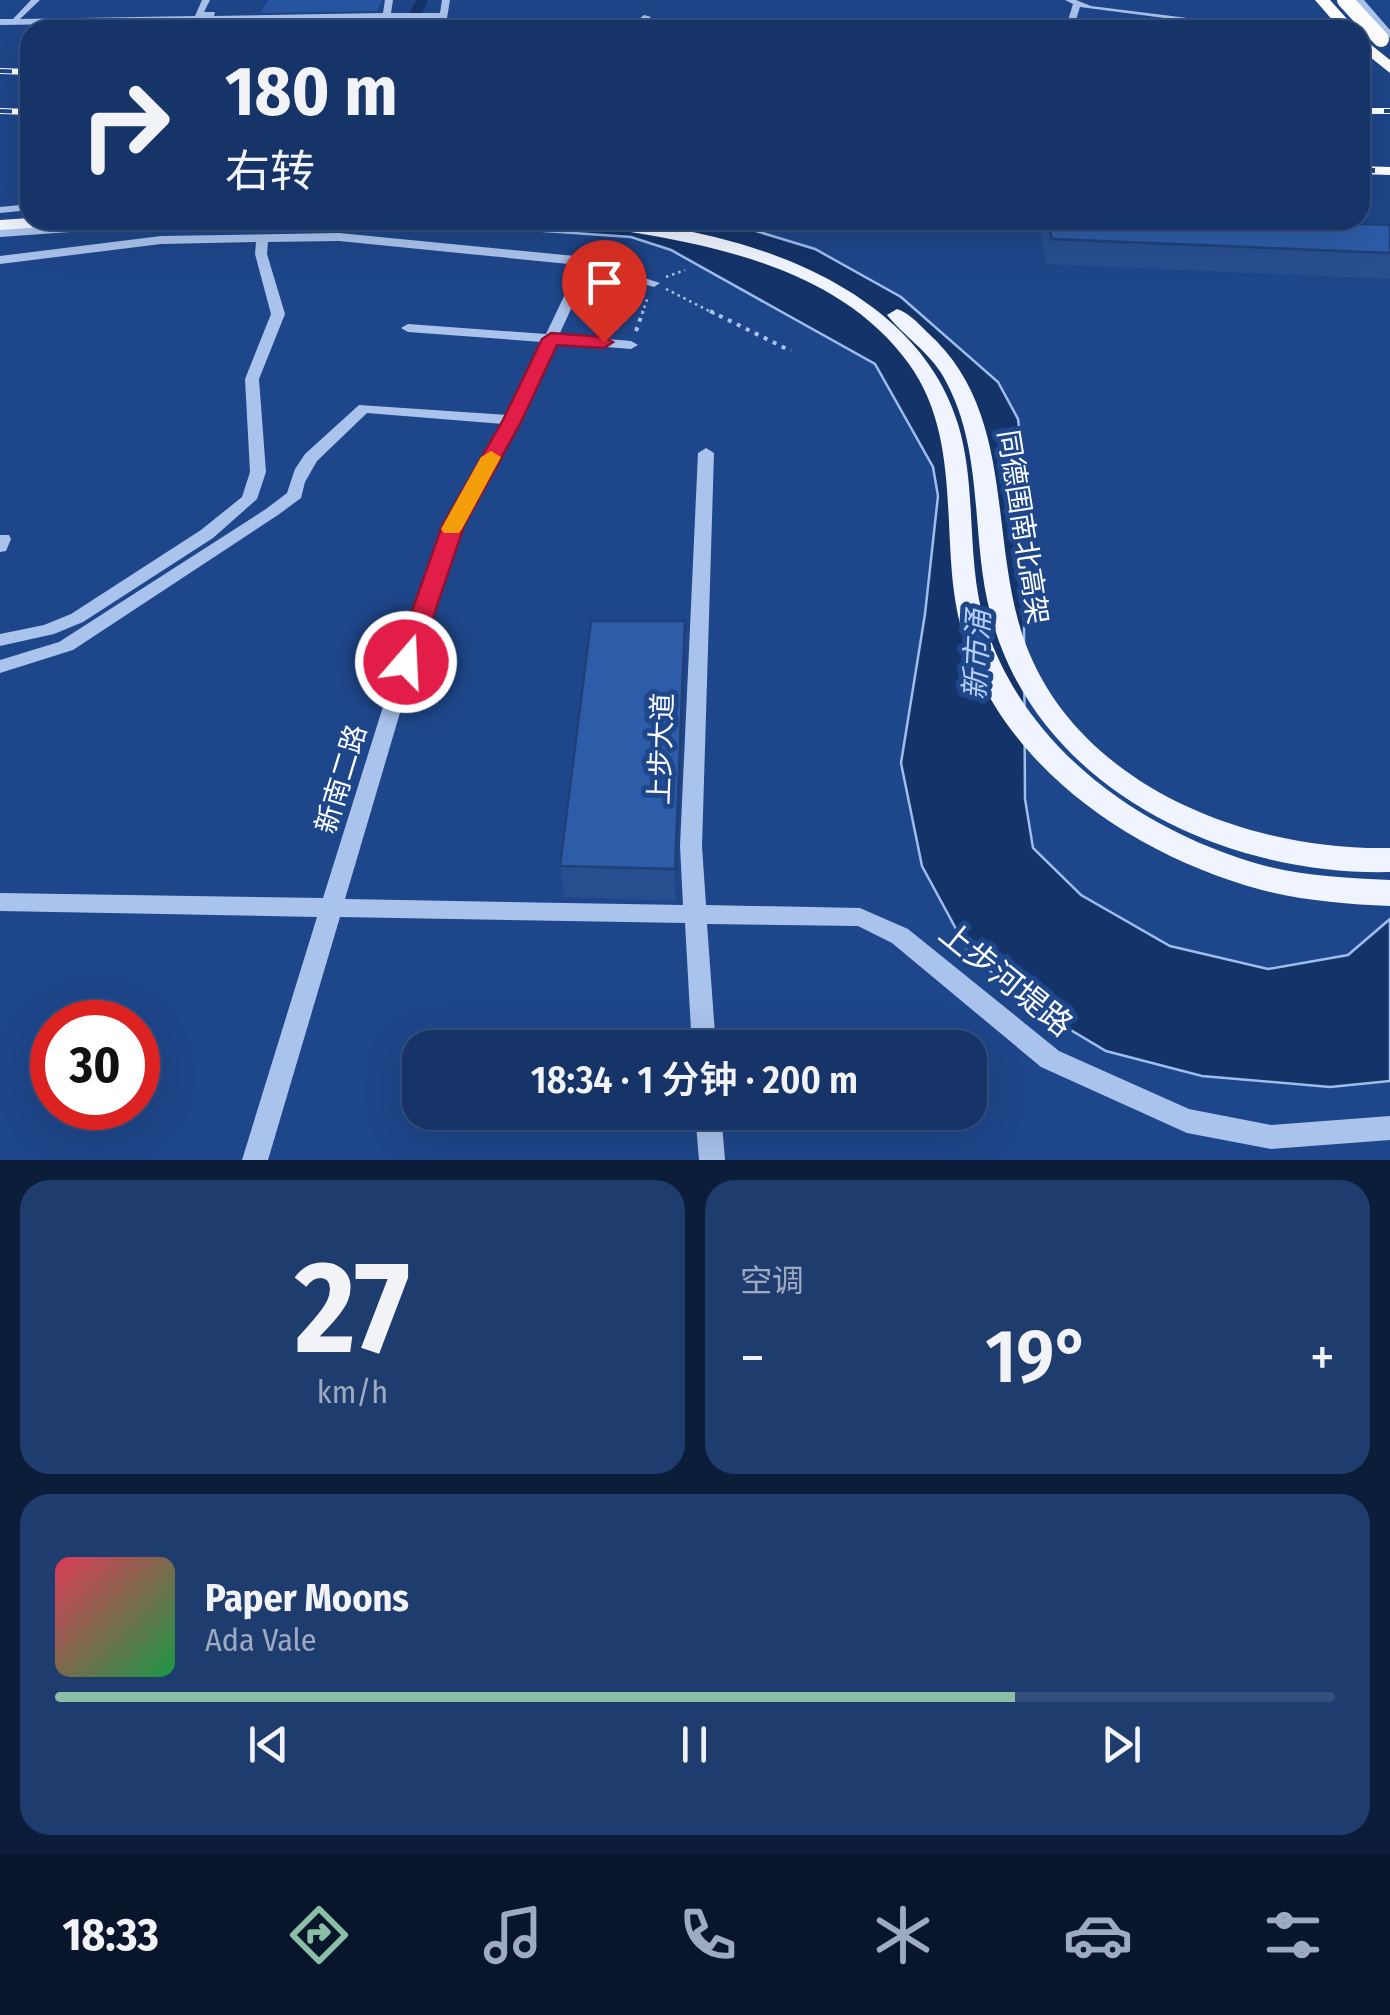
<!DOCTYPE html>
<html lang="zh">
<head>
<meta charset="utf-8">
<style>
	:root { --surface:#163468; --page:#1f3c6e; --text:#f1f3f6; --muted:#9eaac0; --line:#354f7c; --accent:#8abfa5 }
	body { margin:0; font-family:"Fira Sans Condensed","Noto Sans SC",sans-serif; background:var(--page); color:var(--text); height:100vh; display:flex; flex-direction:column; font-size:38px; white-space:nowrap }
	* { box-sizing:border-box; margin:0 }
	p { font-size:32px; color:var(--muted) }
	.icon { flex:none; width:55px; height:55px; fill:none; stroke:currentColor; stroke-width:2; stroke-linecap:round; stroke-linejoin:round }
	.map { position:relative; height:1160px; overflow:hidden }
	.details { display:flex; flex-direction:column; gap:20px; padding:20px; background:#0c1d39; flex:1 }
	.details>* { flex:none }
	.top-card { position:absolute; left:20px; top:20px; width:1350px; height:210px; border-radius:30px; box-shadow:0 10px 40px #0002,0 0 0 2px var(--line); background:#163468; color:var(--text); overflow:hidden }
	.speed { position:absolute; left:30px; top:1000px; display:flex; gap:20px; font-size:50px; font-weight:700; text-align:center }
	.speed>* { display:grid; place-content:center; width:130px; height:130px; border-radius:50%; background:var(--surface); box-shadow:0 10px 40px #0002,0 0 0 2px var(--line); line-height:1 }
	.speed .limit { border:15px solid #d22; background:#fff; color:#111 }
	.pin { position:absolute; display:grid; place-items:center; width:85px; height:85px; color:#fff; margin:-102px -42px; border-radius:50% 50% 50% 0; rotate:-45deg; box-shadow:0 0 10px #0007 }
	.pin .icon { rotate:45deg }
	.me { position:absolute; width:110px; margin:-55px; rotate:19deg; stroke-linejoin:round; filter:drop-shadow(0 0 8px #0008) }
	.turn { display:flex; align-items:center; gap:35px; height:210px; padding:0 40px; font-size:45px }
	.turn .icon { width:130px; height:130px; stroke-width:2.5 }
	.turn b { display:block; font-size:70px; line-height:85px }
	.big { font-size:75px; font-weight:600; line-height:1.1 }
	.details .card { flex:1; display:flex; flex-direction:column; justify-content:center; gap:15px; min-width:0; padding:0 35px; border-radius:30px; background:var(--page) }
	.details .dial { align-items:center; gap:0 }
	.dial b { font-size:130px; line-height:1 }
	.song { display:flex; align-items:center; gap:30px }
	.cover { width:120px; height:120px; border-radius:15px; background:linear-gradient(135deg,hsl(350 70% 55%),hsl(140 70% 35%)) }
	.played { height:10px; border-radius:5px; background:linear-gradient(90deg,var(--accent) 75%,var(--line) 75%) }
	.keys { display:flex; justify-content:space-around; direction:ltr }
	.heat { display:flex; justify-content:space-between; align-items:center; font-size:55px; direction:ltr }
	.details .tiles { flex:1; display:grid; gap:20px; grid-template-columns:1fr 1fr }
	.card:last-child { grid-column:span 2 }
	.trip { position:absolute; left:402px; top:1030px; width:585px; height:100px; border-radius:30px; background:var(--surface); box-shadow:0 10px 40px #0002,0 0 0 2px var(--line); font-weight:600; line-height:100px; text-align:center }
	.menu { display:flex; height:160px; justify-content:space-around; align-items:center; background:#09152a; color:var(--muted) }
	.menu .icon { width:70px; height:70px }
	.menu .on { color:var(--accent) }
	.menu b { font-size:45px; color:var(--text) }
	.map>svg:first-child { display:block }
</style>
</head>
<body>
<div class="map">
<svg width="1390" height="1160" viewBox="0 0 1390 1160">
	<rect width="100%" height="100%" fill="#1e468a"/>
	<path fill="#2757a3" d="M269 0H382L377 11 260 13Z"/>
	<path fill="#143369" stroke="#9dbded" stroke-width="2.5" d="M387 220H720L815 249 901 297 998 382 1018 419 1023 456 1025 799 1033 848 1081 895 1170 946 1268 969 1348 955 1390 919V1081L1330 1087 1202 1076 1106 1051 1027 1004 968 951 922 866 901 763 925 614 938 496 933 467 875 364 671 250 631 237Z"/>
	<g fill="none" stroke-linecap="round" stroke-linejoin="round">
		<path fill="#143369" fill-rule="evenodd" d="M416 0H428L414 30H402Z"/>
		<path stroke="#aac3ec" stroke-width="2.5" stroke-dasharray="2.5 4" stroke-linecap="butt" d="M666 277 685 270
			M666 289 715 314
			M642 314 648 297"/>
		<path stroke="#aac3ec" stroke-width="4" stroke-dasharray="4 6" stroke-linecap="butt" d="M710 311 791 351
			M636 331 643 311"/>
		<path fill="#aac3ec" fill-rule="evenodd" d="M31 0H40L20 19 195 16 202 0H210L204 12H215L214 16 383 13 385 0H393L391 13H440L442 0H450L445 30H437L439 18H390L382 30H374L382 19 0 25V19H13Z
			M1065 0H1076L1091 6 1284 30H1257L1080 7 1073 30H1065L1073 4Z
			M1355 0H1364L1390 30V38Z
			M644 15 651 17 635 30H625Z
			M706 20 713 22 707 30H698Z
			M30 204V210L0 213V207Z
			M131 220H187L181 224 0 237V229Z
			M339 233 575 256 660 283 654 287 590 268 559 335 631 341 638 345 631 349 556 343 521 418 461 525 415 662 345 899 683 905 680 846 698 453 706 448 714 453 702 846 706 905 860 908 908 929 1059 1051 1189 1109 1271 1125 1390 1116V1140L1271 1149 1187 1133 1041 1067 892 943 858 926 707 924 716 1048H692L685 923 340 917 268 1160H242L317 917 0 911V893L323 898 397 662 445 525 503 424 367 413 317 461 305 482 301 498 278 515 73 650 0 673V660L59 642 266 509 287 493 295 469 305 454 359 405 508 415 542 342 408 332 401 328 408 324 546 334 579 265 339 241 268 242 267 254 285 314 259 379 266 472 257 499 213 538 83 622 54 634 0 646V634L44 625 71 614 201 530 242 497 250 472 245 379 271 314 255 254 256 242 161 244 0 264V256L161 236Z
			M0 535H9L11 539 6 551 0 552Z
			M695 1112H721L725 1160H699Z"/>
		<path fill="#eff4ff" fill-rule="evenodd" d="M30 218V220H81L73 225 0 230V220Z
			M575 220C713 220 913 275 958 424 978 490 965 562 986 627 1026 749 1141 831 1262 865 1304 876 1347 878 1390 880V906C1347 904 1305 901 1262 890 1120 852 974 747 954 592 944 515 957 431 909 364 836 263 697 241 583 225Z
			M897 309C909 313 918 323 927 332 1018 413 987 541 1026 645 1080 787 1249 851 1390 848V872C1222 876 1034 787 990 612 970 534 985 449 943 376 929 352 905 337 887 315Z"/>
		<path fill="#fff" fill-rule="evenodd" d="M1315 0H1330L1357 30H1341Z
			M1360 36 1390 60V73L1360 49Z"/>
		<defs>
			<path id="rail-far1" d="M0 71 30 72
				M0 111 30 112
				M1360 111H1390"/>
			<path id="rail" d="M1360 170 1390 171"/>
		</defs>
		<use href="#rail-far1" stroke="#fff" stroke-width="6"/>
		<use href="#rail" stroke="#fff" stroke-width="8"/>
		<use href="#rail-far1" stroke="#1e468a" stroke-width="4" stroke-dasharray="12" stroke-linecap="butt"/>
		<use href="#rail" stroke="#1e468a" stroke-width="5" stroke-dasharray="15" stroke-linecap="butt"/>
		<path stroke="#fff" stroke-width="16" d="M1345 0 1381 39"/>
	</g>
	<path fill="#274f90" d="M1043 220H1260L1390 225V279L1047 264 1041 236Z
		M685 621 676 901 564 897 560 866Z"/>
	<path fill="#204076" d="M685 621V652L676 901 675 869Z"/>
	<path fill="#2d5ca8" stroke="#204076" stroke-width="2.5" d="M1047 220H1260L1390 225V253L1052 239Z
		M591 621H685L675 869 560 866Z"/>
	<path fill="#e11d48" stroke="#92132f" stroke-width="2.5" d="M551 333 604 337 613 342 604 348 557 345 522 420 464 526 418 662 406 670 397 668 394 662 442 526 503 420 542 339Z"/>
	<path fill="#f59e0b" d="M491 451 501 457 462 529 459 533H444L441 529 481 457Z"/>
	<g text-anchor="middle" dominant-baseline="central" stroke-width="10" stroke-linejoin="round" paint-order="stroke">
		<g font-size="28" fill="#fff" stroke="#1e468a">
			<text transform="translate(1023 527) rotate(81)">同德围南北高架</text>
			<text transform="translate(661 749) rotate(-88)">上步大道</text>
			<text transform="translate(341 779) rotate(-73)">新南二路</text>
		</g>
		<g font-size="30" font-style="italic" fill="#b5cef3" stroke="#1e468a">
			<text transform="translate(977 655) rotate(-87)">新市涌</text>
		</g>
		<g font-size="32" fill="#fff" stroke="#1e468a">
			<text transform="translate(1006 979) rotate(39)">上步河堤路</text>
		</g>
	</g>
</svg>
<div class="speed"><div class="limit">30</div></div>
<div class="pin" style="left:604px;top:342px;background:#d93025"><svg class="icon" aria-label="arrive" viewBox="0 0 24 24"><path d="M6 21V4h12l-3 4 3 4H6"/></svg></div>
<svg class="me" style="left:406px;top:662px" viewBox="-20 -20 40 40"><circle r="17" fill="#e11d48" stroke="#fff" stroke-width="3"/><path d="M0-11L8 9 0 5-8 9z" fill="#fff"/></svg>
<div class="trip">18:34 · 1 分钟 · 200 m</div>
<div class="top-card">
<div class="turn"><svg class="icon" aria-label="right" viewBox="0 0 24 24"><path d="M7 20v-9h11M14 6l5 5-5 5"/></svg><div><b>180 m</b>右转</div></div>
</div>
</div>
<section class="details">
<div class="tiles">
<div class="card dial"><b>27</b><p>km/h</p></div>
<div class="card"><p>空调</p>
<div class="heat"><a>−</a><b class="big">19°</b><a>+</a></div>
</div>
<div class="card">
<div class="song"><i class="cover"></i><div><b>Paper Moons</b><p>Ada Vale</p></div></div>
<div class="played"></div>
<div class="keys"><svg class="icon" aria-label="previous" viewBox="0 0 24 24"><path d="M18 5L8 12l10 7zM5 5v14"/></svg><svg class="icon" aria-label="pause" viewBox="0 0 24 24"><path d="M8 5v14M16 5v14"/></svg><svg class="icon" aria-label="next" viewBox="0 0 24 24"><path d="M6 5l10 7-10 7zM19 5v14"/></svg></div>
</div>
</div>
</section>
<nav class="menu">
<b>18:33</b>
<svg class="icon on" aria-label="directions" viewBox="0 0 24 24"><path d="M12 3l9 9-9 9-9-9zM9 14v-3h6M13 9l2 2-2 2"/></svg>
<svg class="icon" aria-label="music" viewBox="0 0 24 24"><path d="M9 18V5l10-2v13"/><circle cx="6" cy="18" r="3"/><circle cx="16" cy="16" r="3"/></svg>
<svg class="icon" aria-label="phone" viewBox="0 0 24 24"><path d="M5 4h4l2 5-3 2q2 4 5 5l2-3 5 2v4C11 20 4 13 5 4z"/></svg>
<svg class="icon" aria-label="climate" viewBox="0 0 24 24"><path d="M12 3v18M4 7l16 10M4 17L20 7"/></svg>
<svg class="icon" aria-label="car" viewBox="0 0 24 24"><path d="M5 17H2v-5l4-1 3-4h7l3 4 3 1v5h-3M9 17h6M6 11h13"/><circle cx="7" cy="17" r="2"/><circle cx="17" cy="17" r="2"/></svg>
<svg class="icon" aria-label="filters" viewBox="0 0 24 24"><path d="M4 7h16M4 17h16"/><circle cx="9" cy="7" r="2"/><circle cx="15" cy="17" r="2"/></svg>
</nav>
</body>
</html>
